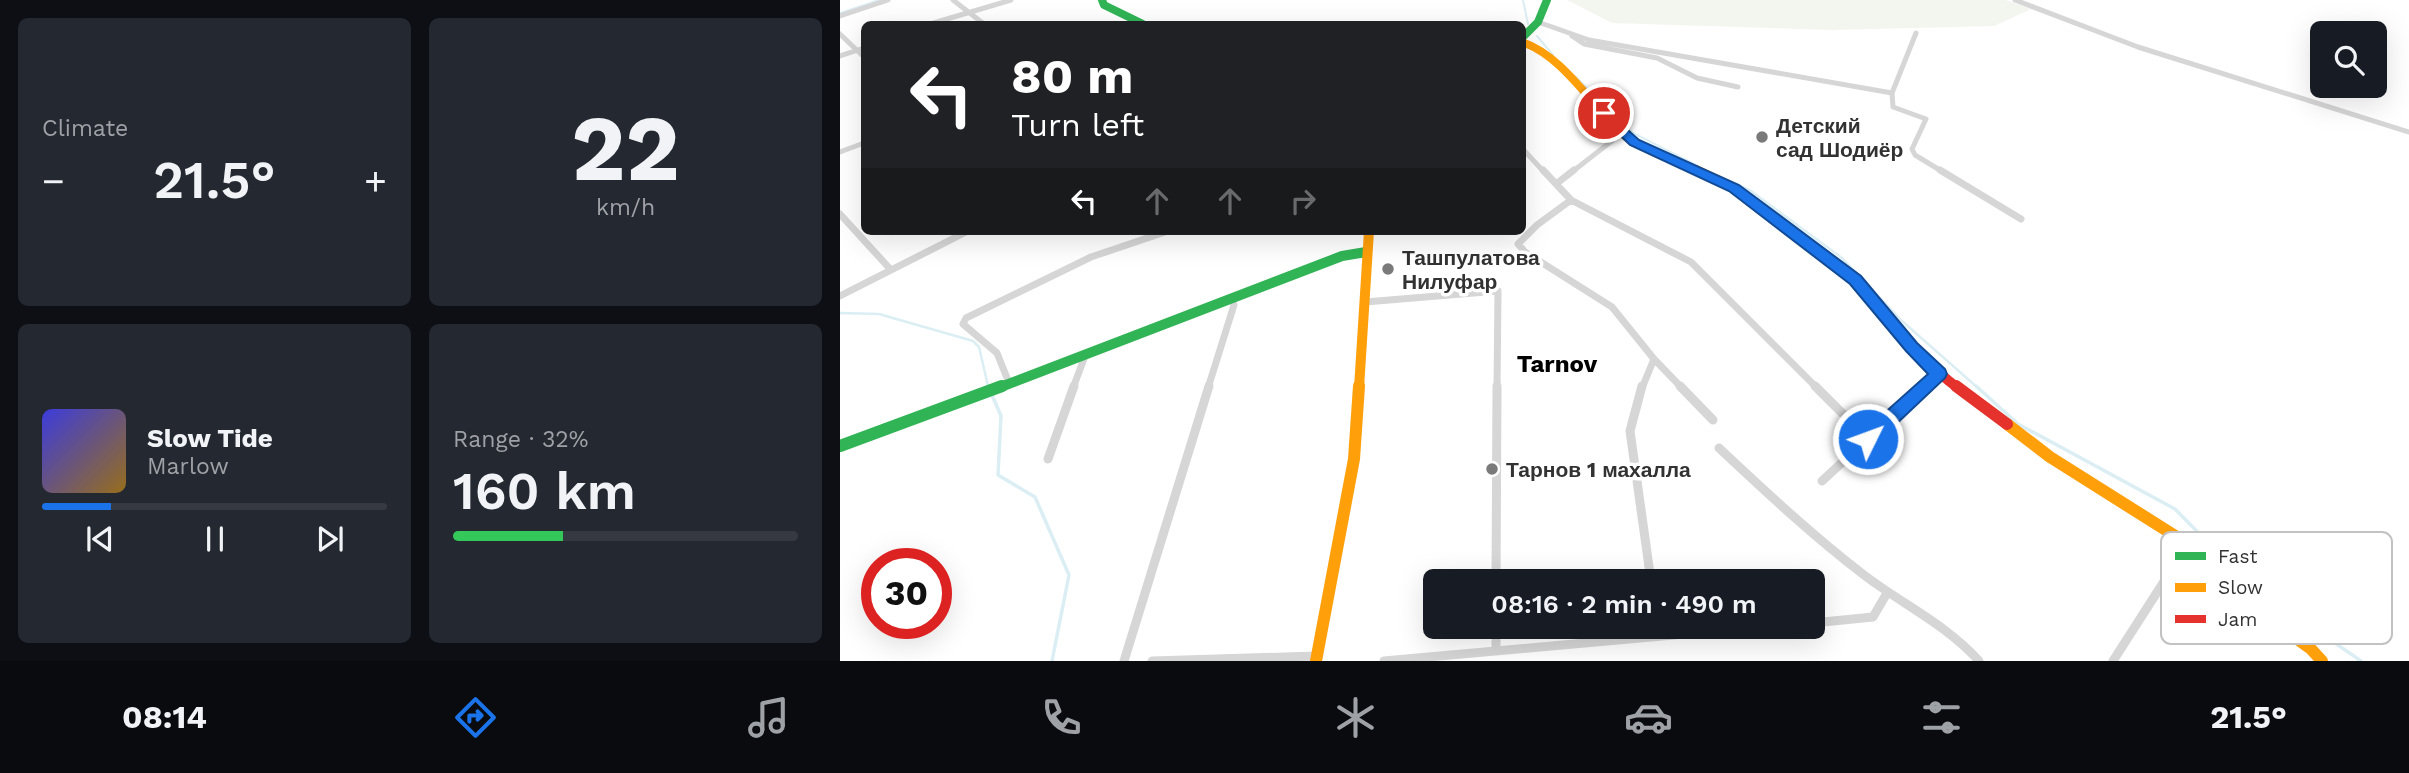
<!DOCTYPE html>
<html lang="en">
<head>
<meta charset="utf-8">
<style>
	:root { --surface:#171b24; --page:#242831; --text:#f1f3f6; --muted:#9ea1a6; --line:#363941; --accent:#1a73e8 }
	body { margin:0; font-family:"Work Sans",sans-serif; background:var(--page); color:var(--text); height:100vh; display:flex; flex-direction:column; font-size:26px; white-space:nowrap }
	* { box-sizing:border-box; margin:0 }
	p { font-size:23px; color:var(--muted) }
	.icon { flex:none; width:38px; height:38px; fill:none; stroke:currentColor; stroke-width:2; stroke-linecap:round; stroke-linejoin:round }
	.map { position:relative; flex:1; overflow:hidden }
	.side { display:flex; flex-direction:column; gap:18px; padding:18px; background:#0d0f14; width:840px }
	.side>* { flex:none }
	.guide { position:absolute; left:21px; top:21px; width:665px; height:214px; border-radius:10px; box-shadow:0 7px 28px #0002; background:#202124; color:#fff; overflow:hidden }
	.tools { position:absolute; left:1470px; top:21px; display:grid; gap:14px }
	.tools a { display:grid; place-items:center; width:77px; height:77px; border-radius:10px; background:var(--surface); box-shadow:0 7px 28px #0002; font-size:35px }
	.speed { position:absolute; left:21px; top:548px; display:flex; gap:14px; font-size:35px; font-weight:700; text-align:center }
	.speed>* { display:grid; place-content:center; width:91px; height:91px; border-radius:50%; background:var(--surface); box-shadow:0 7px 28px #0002; line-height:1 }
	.speed .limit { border:10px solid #d22; background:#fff; color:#111 }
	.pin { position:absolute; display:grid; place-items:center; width:60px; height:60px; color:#fff; margin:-30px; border:4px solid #fff; border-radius:50%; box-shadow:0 2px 7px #0007 }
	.me { position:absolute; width:77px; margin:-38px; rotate:48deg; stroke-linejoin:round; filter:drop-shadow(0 0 5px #0008) }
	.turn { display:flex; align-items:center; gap:24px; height:147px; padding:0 35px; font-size:32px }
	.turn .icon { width:91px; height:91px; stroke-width:2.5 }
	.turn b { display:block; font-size:49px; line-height:60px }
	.lanes { display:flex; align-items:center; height:66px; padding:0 35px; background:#0003; justify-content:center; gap:35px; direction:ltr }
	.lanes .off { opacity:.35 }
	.big { font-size:52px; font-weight:600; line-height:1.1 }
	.side .widget { flex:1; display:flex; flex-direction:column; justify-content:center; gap:10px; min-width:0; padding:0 24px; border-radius:10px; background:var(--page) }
	.side .dial { align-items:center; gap:0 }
	.dial b { font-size:91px; line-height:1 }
	.song { display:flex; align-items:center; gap:21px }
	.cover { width:84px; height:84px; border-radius:10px; background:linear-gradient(135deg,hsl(240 70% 55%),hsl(40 70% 35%)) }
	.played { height:7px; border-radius:4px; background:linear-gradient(90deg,var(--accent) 20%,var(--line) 20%) }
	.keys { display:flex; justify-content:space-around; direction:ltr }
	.heat { display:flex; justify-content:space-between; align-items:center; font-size:38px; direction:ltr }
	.charge { height:10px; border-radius:5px; background:linear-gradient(90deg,#34c759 32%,var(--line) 0) }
	.side .tiles { flex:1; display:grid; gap:18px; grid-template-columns:repeat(2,1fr) }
	.trip { position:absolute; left:583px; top:569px; width:402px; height:70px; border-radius:10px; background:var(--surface); box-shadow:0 7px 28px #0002; font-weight:600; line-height:70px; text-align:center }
	.menu { display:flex; height:112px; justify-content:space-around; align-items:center; background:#090b0e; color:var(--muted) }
	.menu .icon { width:49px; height:49px }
	.menu .selected { color:var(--accent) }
	.menu b { font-size:32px; color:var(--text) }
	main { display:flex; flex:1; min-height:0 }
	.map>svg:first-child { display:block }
</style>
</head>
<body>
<main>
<section class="side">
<div class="tiles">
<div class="widget"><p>Climate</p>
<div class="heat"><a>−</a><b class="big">21.5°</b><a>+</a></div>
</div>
<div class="widget dial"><b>22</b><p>km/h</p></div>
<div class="widget">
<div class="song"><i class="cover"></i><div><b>Slow Tide</b><p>Marlow</p></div></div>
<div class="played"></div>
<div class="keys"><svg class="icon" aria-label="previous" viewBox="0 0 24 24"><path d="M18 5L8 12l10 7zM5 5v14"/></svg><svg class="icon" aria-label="pause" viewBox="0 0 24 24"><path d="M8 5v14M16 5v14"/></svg><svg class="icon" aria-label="next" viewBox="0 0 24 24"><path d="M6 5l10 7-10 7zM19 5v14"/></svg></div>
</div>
<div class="widget"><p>Range · 32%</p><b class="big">160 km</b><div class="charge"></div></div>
</div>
</section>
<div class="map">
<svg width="1569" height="661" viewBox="0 0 1569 661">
	<rect width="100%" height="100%" fill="#fff"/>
	<path fill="#f3f6ee" d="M727 0H1166L1191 9 1154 26 991 30 772 23Z"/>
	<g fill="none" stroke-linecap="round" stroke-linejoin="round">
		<path stroke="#dbeef4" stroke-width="2" d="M683 0 688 24
			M0 13 39 0
			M697 36 713 55
			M735 76 793 133 858 166"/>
		<path stroke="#dbeef4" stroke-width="2.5" d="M896 184 911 191 1002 258 1062 321 1138 388
			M0 313 39 314 133 341 139 347 148 386"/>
		<path stroke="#dbeef4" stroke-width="3.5" d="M1136 386 1178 424 1335 509 1407 582 1521 661
			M152 395 161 416 158 475 195 497 229 575 212 661"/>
		<path stroke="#d6d6d6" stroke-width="5" d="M113 0 144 24
			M1175 0 1298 47 1569 132
			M0 16 48 0
			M698 22 749 40 1052 93
			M90 24 171 0
			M1076 33 1052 93 1053 107 1086 119 1072 149 1075 155 1103 172
			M0 34 24 57
			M732 36 744 44 817 58 857 78 898 87
			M0 56 24 48
			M682 148 704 172
			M0 152 24 143
			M732 172 782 133"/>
		<path stroke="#d6d6d6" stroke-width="7" d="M703 170 731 200 851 262 977 388
			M1100 170 1181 219
			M716 184 734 170
			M731 200 697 225 678 244 685 252 772 307 814 359 842 388
			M0 214 51 270
			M0 296 128 231
			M525 302 658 291 657 388
			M169 383 157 353 123 324 126 318 251 257 328 231
			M233 388 245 356
			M368 388 394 305 391 298
			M802 388 814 359
			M1084 388 1099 374"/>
		<path stroke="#d6d6d6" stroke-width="9" d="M802 386 790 431 811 581
			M840 386 873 420
			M975 386 1028 439
			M879 448C926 492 973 536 1024 575 1062 604 1107 625 1139 661
			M208 459 234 386
			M982 481 1085 386
			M656 581 657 386
			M973 623 1033 617 1047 593
			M656 626V651
			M284 661 369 386
			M312 661 476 656
			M544 661 933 626
			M1273 661 1348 544"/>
		<path stroke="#30b455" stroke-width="8" d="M262 0 264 5 303 24
			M682 38 698 22 707 0"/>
		<path stroke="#30b455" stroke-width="10" d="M158 388 502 256 526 252"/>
		<path stroke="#30b455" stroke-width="12" d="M0 446 162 386"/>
		<path stroke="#ff9f0a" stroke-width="8" d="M682 42C724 56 753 108 786 137 800 149 840 163 859 172"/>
		<path stroke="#ff9f0a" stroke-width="10" d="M856 170 894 188 965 240
			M519 388 529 231"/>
		<path stroke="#ff9f0a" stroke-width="12" d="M1167 424 1210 457 1348 544 1404 600 1471 649 1482 661
			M476 661 514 459 519 386"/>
		<path stroke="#e5322d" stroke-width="10" d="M965 240C982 253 1001 266 1016 281 1051 317 1077 358 1118 388"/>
		<path stroke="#e5322d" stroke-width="12" d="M1116 386 1167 424"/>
	</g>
	<path fill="#1a73e8" stroke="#114b97" stroke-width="2" d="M764 109 799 140 899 185 1021 276 1077 343 1105 369 1107 374 1105 378 1035 444 1028 446 1022 444 1020 439 1022 433 1088 374 1066 351 1010 284 889 191 790 145 759 115 757 113Z"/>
	<g fill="#7a7a7a" stroke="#fff" stroke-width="2.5">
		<circle cx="922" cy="137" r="7"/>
		<circle cx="548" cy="269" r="7"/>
		<circle cx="652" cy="469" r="7"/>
	</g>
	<g text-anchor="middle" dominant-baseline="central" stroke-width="7" stroke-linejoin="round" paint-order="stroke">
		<g font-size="21" font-weight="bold" fill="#323232" stroke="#fff" text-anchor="start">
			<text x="936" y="125">Детский<tspan x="936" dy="24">сад Шодиёр</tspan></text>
			<text x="562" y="257">Ташпулатова<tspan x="562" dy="24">Нилуфар</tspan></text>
			<text x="666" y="469">Тарнов 1 махалла</text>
		</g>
		<g font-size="24" font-weight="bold" fill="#000" stroke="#fff">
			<text x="717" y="364">Tarnov</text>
		</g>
	</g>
	<rect x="1321" y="532" width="231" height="112" rx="10" fill="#fff" stroke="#c2c2c2" stroke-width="2"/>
	<rect x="1335" y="552" width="31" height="8" fill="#30b455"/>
	<rect x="1335" y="583" width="31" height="9" fill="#ff9f0a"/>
	<rect x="1335" y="615" width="31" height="8" fill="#e5322d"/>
	<g font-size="19" fill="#323232">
		<text x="1378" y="563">Fast</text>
		<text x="1378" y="594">Slow</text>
		<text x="1378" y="626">Jam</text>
	</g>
</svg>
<div class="tools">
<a><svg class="icon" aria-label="search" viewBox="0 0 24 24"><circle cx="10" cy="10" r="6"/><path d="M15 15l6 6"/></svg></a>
</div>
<div class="speed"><div class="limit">30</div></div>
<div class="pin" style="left:764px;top:113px;background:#d93025"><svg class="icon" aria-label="arrive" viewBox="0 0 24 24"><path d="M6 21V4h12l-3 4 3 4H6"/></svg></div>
<svg class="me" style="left:1028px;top:439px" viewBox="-20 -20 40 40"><circle r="17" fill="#1a73e8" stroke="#fff" stroke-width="3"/><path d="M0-11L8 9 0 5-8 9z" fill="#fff"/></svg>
<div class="trip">08:16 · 2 min · 490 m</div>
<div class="guide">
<div class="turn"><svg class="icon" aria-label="left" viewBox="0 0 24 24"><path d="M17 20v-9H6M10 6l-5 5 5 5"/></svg><div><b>80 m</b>Turn left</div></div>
<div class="lanes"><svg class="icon" aria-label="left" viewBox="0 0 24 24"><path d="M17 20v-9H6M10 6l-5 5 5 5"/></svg><svg class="icon off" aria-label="ahead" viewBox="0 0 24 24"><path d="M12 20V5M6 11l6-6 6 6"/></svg><svg class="icon off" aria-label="ahead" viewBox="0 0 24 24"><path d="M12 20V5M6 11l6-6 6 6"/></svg><svg class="icon off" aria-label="right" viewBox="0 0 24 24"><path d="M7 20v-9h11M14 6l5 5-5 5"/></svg></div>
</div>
</div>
</main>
<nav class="menu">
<b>08:14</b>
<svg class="icon selected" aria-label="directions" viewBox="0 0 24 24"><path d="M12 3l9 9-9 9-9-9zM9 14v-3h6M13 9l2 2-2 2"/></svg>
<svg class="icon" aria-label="music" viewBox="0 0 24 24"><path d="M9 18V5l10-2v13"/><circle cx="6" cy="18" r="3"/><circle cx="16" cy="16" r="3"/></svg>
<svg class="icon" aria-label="phone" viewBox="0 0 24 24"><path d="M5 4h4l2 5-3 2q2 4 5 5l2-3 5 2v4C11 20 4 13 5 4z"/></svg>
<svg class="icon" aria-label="climate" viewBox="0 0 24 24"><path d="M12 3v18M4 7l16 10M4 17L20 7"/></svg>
<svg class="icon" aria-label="car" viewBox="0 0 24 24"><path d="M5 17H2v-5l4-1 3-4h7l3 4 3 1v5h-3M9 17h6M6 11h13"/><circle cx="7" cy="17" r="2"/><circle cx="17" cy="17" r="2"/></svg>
<svg class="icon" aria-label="filters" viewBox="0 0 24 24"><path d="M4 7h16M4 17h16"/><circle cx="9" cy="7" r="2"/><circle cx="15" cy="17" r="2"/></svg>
<b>21.5°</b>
</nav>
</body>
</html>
